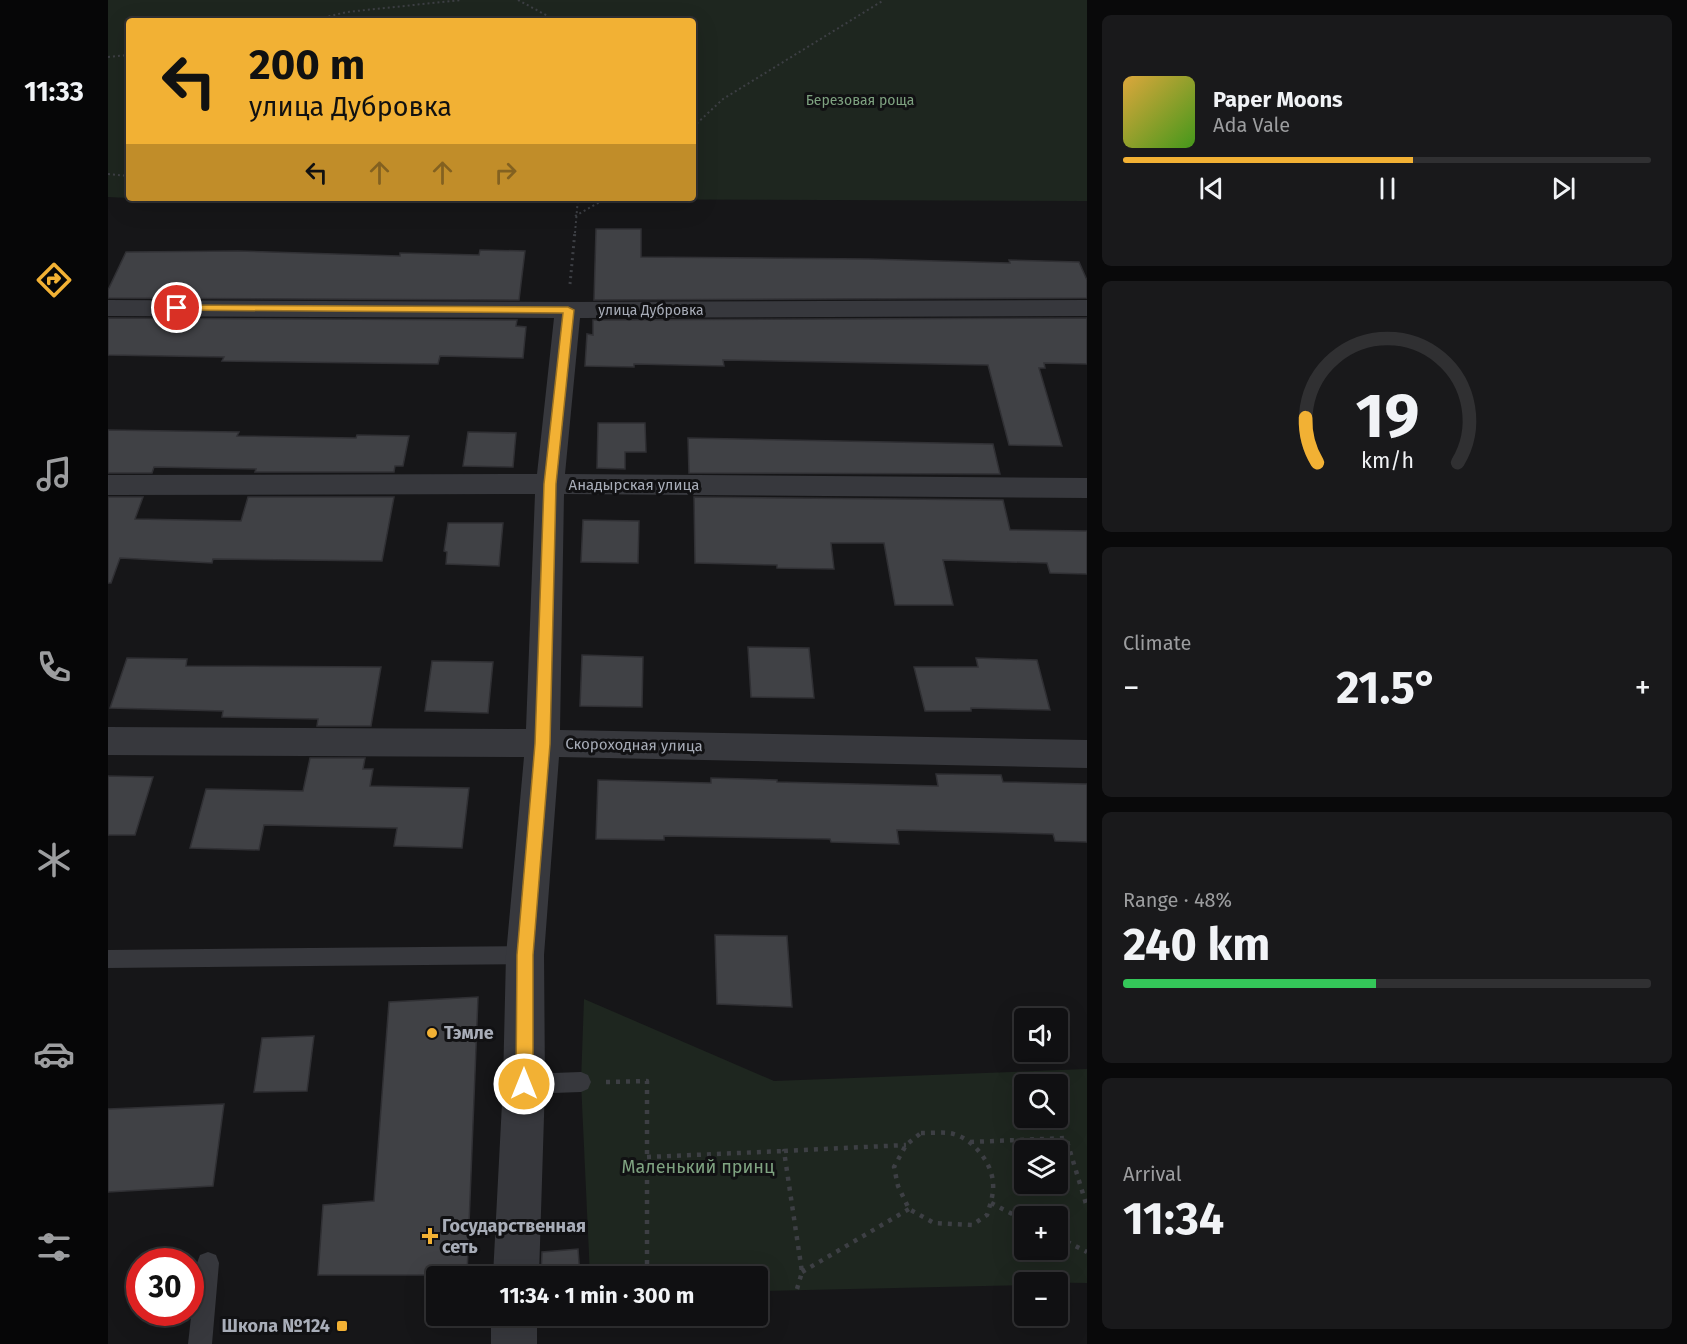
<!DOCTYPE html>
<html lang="en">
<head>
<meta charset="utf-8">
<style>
	:root { --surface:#101012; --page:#19191b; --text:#f1f3f6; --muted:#9c9d9f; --line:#303032; --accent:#f2b134 }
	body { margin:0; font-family:"Fira Sans",sans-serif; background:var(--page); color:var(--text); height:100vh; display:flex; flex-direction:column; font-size:22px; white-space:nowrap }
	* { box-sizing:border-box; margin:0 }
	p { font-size:20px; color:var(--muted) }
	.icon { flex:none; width:33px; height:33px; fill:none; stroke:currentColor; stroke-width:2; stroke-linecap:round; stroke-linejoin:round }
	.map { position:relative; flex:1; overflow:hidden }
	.details { display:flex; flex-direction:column; gap:15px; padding:15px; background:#09090a; width:600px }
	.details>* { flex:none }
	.hud { position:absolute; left:18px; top:18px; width:570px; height:183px; border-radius:6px; box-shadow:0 6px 24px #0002,0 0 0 2px var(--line); background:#f2b134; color:#111; overflow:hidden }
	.buttons { position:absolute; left:906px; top:1008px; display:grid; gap:12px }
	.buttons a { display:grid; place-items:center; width:54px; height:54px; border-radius:6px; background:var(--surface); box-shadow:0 6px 24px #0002,0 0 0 2px var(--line); font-size:30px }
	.speed { position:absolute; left:18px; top:1248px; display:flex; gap:12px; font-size:30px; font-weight:700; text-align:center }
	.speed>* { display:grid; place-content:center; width:78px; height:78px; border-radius:50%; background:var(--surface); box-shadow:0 6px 24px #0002,0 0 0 2px var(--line); line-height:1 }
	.speed .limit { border:9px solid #d22; background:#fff; color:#111 }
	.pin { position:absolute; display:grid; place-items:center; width:51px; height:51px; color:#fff; margin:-26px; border:3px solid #fff; border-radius:50%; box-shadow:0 2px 6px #0007 }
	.me { position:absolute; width:66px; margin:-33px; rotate:0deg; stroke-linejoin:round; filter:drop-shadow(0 0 4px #0008) }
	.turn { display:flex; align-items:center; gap:21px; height:126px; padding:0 24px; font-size:27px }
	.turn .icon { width:78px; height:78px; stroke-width:2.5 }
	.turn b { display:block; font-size:42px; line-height:51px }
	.lanes { display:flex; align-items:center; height:57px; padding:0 24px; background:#0003; justify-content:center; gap:30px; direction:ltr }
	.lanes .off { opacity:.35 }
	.big { font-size:45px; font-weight:700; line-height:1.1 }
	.details .widget { flex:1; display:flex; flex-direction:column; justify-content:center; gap:9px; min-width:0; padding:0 21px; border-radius:9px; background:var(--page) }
	.details .dial { align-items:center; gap:0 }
	.dial svg { height:156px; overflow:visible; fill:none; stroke:var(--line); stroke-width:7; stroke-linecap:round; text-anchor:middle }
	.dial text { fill:var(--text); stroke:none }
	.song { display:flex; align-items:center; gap:18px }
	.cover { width:72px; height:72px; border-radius:9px; background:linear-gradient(135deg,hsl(40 70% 55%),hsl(100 70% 35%)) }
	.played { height:6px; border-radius:3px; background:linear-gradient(90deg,var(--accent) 55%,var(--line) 55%) }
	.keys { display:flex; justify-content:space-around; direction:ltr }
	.heat { display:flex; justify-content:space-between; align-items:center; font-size:33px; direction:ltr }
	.charge { height:9px; border-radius:4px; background:linear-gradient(90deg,#34c759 48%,var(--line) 0) }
	.trip { position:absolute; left:318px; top:1266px; width:342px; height:60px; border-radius:6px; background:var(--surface); box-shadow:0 6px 24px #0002,0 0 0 2px var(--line); font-weight:700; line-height:60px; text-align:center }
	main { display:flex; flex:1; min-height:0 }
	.dock { display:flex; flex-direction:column; width:108px; justify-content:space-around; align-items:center; background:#060607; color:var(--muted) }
	.dock .icon { width:42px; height:42px }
	.dock .on { color:var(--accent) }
	.dock b { font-size:27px; color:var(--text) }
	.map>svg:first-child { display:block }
</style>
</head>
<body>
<main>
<nav class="dock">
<b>11:33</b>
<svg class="icon on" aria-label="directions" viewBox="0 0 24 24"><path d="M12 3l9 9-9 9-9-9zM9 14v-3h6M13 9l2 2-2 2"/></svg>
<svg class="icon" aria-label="music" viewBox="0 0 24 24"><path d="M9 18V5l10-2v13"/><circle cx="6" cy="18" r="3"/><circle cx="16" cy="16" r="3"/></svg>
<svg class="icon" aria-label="phone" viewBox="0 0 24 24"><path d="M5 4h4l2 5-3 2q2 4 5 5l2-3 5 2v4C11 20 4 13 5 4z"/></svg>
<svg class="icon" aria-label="climate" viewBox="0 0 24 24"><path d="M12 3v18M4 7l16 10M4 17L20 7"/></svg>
<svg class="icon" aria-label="car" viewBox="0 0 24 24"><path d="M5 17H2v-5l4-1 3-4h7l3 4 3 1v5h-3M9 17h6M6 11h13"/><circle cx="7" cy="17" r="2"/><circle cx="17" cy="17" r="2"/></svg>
<svg class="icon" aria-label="filters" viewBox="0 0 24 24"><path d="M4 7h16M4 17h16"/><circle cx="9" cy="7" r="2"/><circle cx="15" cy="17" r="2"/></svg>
</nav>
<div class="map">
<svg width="979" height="1344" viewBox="0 0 979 1344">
	<rect width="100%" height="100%" fill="#161618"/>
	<path fill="#1e261f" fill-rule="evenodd" d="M0 0H979V201L137 198H585V21H21V198L0 197Z
		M476 999 666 1081 979 1069V1283L916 1282V1285L650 1291V1276H482L473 1082ZM916 1084H950V1118H916ZM916 1150H950V1184H916ZM916 1216H950V1250H916Z"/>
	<path fill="#404145" stroke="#303034" stroke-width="1.5" d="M488 229H533V257L761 259 902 263 901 260 971 262 979 280V298L486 300Z
		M372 250 417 251 411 300 0 298V290L18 252 130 251 292 256V253L371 255Z
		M0 318 409 320 408 326 418 327 415 358 332 356 330 364 114 361 116 357 0 355Z
		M979 318V364L936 363 937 368H931L954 446 901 445 880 365 615 360 616 366 526 364V367L477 366 479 334 485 335V320Z
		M490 423H537L538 452H517V469L489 468Z
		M0 430 131 432 129 436 248 438 249 435 301 436 295 466H287L286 472H147L148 469 46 467 44 473H0Z
		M360 432 408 433 405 467 355 466Z
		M580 438 885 444 892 474 581 473Z
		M0 497H35L27 519 133 521 140 497H286L274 561 105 559 104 563 12 558 3 583H0Z
		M586 497 895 500 902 530 979 531V574L942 573 939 563 835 560 845 605H787L776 543H723L726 569 669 568V565L587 563Z
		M475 520 531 521 530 563 473 562Z
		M340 523H395L391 566 338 564 339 552 336 551Z
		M640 647 701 648 706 698 643 697Z
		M474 655 535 657 534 707 472 706Z
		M19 658 79 659 78 666 273 667 263 726H209L210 719 114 717 115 711 2 708Z
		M868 658 929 660 942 710 863 708V711H817L806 667H870Z
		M324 661 385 662 380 713 317 711Z
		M202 758H257L255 769H265L262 786 361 788 354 848 286 846 289 828 156 825 151 850 82 848 98 789 195 791Z
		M828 774 893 775 895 782 979 784V842L947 841 945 834 789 830 791 844 723 842 722 839 556 836V840L488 839 490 780 603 783V778L669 780V782L830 786Z
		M0 776 45 777 27 835H0Z
		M607 935 679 936 684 1007 609 1004Z
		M370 997 359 1275H210L215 1205 266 1201 281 1002Z
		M206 1036 199 1091 146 1092 154 1038Z
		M116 1104 105 1186 0 1192V1109Z
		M470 1249 472 1276H433L434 1252Z"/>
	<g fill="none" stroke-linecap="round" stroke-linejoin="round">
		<path stroke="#3d3f44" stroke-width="2" stroke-dasharray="2 3" stroke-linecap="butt" d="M410 0 449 21
			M201 21 239 12 353 0
			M0 57 21 55
			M585 127 615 99 776 0
			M0 174 21 176
			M467 216 499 198
			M467 233 470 198"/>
		<path stroke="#3d3f44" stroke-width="3" stroke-dasharray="2 4" stroke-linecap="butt" d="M462 284 467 231"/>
		<path stroke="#3d3f44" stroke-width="4.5" stroke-dasharray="4 6" stroke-linecap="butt" d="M498 1082 539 1081V1276
			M813 1133C822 1133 832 1132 841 1133 863 1136 884 1162 885 1183 886 1194 882 1205 879 1215L864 1225 826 1223 801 1209 790 1186 786 1167 798 1145Z
			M862 1142 958 1138 979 1207
			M539 1157 676 1151
			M883 1203 916 1220
			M950 1237 979 1252
			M694 1272 801 1209
			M689 1289 694 1272 676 1151 798 1145"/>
		<path fill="#37383d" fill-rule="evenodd" d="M417 946 424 949 427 955 424 961 417 964 0 968V950Z
			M473 1072 480 1075 483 1082 480 1089 473 1092 417 1094 410 1091 407 1084 410 1077 417 1074Z
			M100 1252 108 1255 111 1263 104 1344H80L89 1263 92 1255Z"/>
		<path fill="#37383d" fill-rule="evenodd" d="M0 300 460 302 979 300V316L472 318 457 474 979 478V498L456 494 452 730 979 740V768L451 757 436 955 437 1084 431 1276H385L395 1084 398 955 416 757 0 755V727L418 729 427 494 0 495V475L429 474 446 318 0 316Z
			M383 1316H429V1344H383Z"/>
	</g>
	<path fill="#f2b134" stroke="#9d7322" stroke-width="1.5" d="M69 305 460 307 466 310 448 484 442 744 425 955V1084L422 1089 416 1092 410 1089 408 1084 409 955 427 744 436 484 455 313 65 310V306Z"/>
	<g fill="#f2b134" stroke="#111113" stroke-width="2">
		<circle cx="324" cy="1033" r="6"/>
		<path d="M319 1227h6v6h6v6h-6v6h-6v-6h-6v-6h6z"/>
		<rect x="228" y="1320" width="12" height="12" rx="3"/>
	</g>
	<g text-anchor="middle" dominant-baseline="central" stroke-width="6" stroke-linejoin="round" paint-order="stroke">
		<g font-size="14" fill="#7fa381" stroke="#111113">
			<text x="752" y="100">Березовая роща</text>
		</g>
		<g font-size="14" fill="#a8adb8" stroke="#111113">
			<text x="543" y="310">улица Дубровка</text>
		</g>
		<g font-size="15" fill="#a8adb8" stroke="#111113">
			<text x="526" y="485">Анадырская улица</text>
			<text transform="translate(526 745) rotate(1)">Скороходная улица</text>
		</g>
		<g font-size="18" font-weight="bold" fill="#a8adb8" stroke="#111113" text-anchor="start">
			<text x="336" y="1033">Тэмле</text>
			<text x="334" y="1226">Государственная<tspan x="334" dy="21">сеть</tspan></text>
			<text x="222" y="1326" text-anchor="end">Школа №124</text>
		</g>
		<g font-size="18" fill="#7fa381" stroke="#111113">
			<text x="590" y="1167">Маленький принц</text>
		</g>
	</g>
</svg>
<div class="buttons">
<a><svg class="icon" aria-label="sound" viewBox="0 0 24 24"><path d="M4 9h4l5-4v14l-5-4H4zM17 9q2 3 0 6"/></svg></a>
<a><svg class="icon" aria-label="search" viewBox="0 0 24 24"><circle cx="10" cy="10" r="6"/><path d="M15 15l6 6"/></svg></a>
<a><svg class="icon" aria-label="layers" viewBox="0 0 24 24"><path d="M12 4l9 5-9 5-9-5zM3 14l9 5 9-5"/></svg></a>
<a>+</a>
<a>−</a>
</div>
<div class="speed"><div class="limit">30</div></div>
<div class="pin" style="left:69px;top:308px;background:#d93025"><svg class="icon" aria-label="arrive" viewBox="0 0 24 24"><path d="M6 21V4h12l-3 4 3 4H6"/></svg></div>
<svg class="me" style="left:416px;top:1084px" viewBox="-20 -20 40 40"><circle r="17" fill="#f2b134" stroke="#fff" stroke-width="3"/><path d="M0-11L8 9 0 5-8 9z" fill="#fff"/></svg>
<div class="trip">11:34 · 1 min · 300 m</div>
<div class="hud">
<div class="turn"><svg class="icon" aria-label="left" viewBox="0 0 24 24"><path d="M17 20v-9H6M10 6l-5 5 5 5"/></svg><div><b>200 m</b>улица Дубровка</div></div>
<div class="lanes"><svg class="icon" aria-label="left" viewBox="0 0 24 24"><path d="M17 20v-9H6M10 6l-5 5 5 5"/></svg><svg class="icon off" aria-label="ahead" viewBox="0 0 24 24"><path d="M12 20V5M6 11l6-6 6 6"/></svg><svg class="icon off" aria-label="ahead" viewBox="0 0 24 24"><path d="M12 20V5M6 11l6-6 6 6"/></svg><svg class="icon off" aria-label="right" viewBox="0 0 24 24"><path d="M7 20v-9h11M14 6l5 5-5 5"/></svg></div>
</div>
</div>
<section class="details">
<div class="widget">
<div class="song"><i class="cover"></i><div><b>Paper Moons</b><p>Ada Vale</p></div></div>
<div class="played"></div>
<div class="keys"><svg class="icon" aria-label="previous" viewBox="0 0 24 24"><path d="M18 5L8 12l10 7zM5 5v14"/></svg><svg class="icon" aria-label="pause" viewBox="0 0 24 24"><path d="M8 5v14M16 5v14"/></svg><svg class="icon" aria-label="next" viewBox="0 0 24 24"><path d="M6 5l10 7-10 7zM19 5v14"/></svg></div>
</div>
<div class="widget dial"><svg viewBox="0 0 100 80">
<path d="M14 69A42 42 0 1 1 86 69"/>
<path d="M14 69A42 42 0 0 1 8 46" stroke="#f2b134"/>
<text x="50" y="56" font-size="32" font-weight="700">19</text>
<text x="50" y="72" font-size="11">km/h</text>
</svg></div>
<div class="widget"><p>Climate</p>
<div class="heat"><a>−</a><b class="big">21.5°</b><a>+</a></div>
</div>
<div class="widget"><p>Range · 48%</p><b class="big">240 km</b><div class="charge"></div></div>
<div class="widget"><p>Arrival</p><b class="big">11:34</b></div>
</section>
</main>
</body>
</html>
